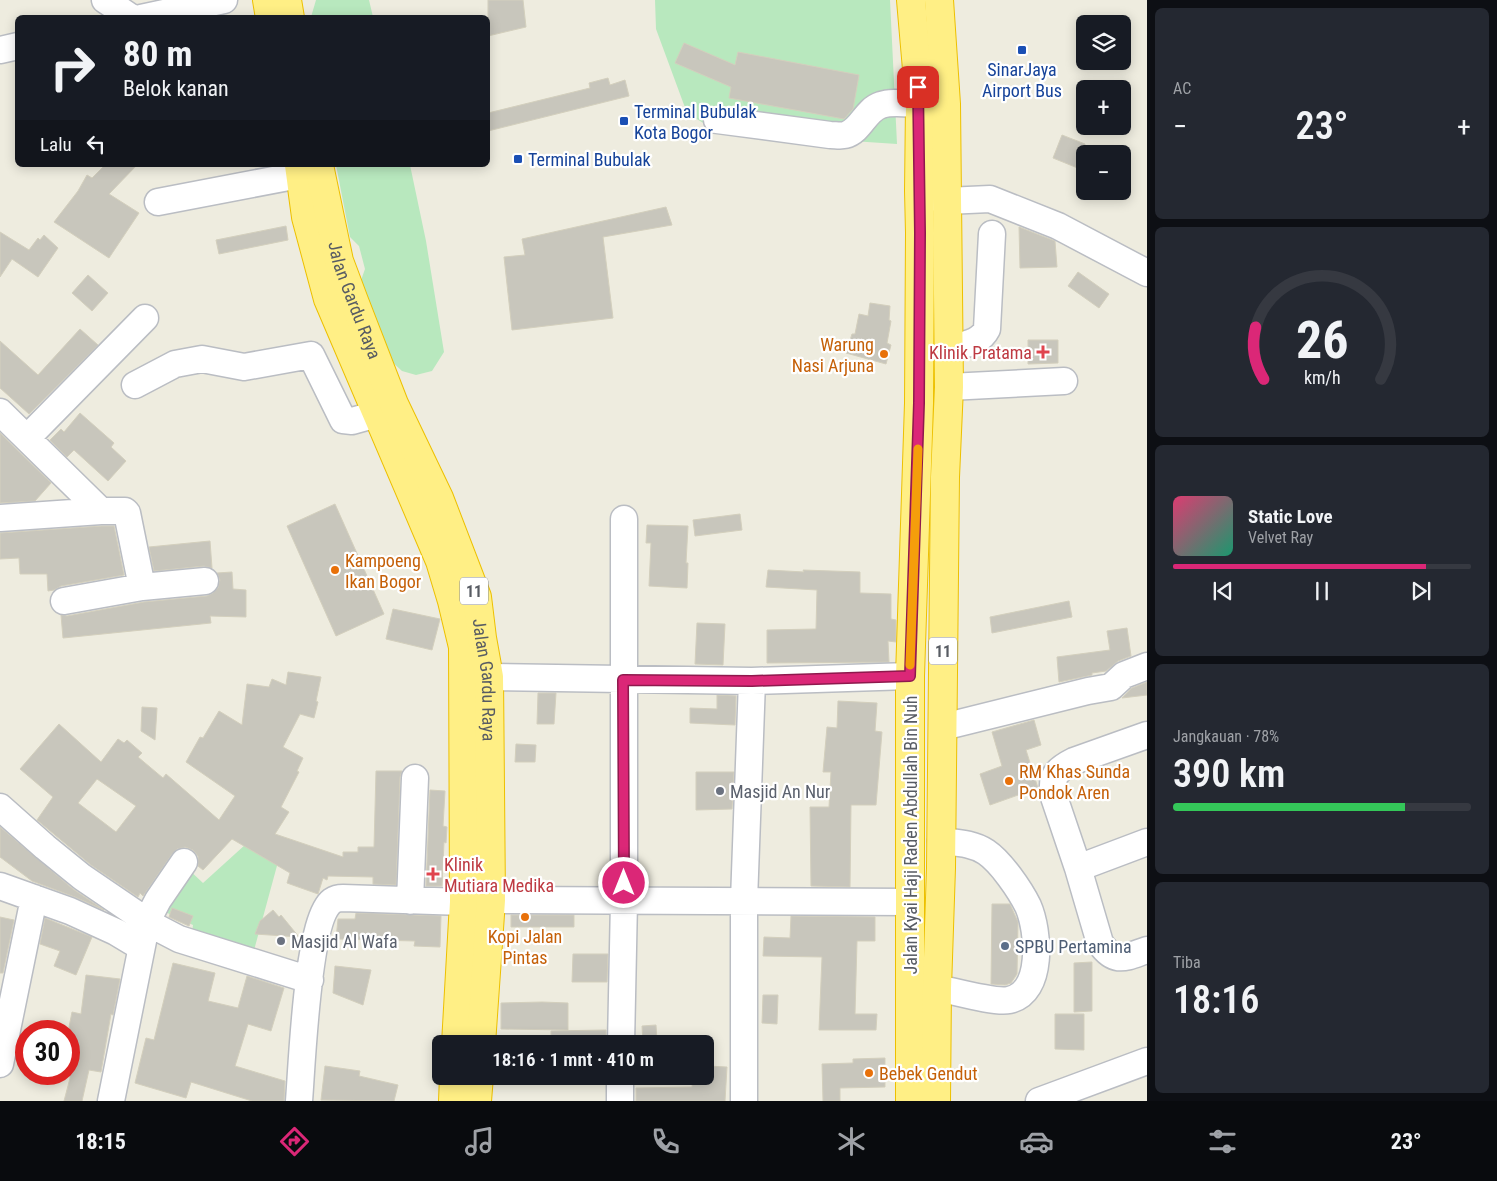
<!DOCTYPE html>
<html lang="id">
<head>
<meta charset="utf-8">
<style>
	:root { --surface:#171b24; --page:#242831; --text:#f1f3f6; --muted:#9ea1a6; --line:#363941; --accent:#db2777 }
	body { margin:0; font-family:"Roboto Condensed",sans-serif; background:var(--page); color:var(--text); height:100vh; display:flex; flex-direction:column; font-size:19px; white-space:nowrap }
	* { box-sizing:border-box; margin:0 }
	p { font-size:16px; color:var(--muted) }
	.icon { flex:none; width:28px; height:28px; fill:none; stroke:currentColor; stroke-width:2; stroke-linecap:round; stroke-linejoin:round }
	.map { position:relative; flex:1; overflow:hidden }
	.side { display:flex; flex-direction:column; gap:8px; padding:8px; background:#0d0f14; width:350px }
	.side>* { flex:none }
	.guide { position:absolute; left:15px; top:15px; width:475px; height:152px; border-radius:8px; box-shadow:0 2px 12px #0003; background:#171b24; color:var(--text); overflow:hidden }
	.controls { position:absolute; left:1076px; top:15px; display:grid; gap:10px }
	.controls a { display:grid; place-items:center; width:55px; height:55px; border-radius:8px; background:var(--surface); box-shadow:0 2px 12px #0003; font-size:25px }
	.speed { position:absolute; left:15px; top:1020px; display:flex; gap:10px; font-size:25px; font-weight:700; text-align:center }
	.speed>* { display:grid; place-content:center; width:65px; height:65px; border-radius:50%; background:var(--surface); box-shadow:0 2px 12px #0003; line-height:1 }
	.speed .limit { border:8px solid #d22; background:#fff; color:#111 }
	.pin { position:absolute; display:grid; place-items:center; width:42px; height:42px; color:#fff; margin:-21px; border-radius:10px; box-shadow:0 2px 8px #0006 }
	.me { position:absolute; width:55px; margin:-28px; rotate:0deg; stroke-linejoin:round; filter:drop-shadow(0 0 4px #0008) }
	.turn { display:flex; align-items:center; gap:18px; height:105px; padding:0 25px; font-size:22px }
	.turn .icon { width:65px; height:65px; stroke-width:2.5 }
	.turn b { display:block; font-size:35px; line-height:42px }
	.then { display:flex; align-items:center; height:48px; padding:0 25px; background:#0003; gap:10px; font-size:19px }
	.big { font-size:38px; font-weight:600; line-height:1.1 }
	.side .tile { flex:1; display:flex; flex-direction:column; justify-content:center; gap:8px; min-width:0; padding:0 18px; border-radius:8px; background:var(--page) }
	.side .dial { align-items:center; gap:0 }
	.dial svg { height:130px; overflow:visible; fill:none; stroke:var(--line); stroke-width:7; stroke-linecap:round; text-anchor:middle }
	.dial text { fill:var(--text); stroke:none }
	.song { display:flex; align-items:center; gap:15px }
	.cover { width:60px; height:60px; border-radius:8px; background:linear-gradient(135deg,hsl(340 70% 55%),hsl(160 70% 35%)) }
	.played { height:5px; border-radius:2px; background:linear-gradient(90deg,var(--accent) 85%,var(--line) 85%) }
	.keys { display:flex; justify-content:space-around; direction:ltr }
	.heat { display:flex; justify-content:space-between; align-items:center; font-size:28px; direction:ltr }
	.charge { height:8px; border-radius:4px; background:linear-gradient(90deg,#34c759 78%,var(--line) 0) }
	.trip { position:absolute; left:432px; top:1035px; width:282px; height:50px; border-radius:8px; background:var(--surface); box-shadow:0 2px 12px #0003; font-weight:600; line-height:50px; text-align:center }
	.menu { display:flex; height:80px; justify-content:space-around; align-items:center; background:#090b0e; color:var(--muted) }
	.menu .icon { width:35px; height:35px }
	.menu .current { color:var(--accent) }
	.menu b { font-size:22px; color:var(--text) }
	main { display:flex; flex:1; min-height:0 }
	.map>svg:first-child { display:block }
</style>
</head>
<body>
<main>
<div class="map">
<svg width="1147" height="1101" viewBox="0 0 1147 1101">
	<rect width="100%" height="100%" fill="#eeecdf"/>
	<path fill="#b8e8be" d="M316 0H369L373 17H311Z
		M655 0H890L897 144 718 132 687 113 656 29Z
		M336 165H410L426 241 444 352 432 371 416 375 402 371 390 360 359 286 365 269 359 246 350 237Z
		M246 844 278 862 253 954 191 939 193 925 161 910 187 868 203 883Z"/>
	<path fill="#c8c6bc" stroke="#d3cfbd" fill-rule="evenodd" d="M488 0H523L526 27 488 36Z
		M684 43 735 65 738 52 859 75 853 109 844 119 729 98 731 87 675 63Z
		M608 78 610 85 625 80 629 96 488 131V113L590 88 589 83Z
		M1062 135 1085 144V171L1053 158Z
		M105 165H137L109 194 139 213 109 258 54 222 78 191 87 175 92 178Z
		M666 207 672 225 603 237 613 318 512 330 504 257 525 255 522 239Z
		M286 226 288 240 219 254 216 240Z
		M1019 227 1055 241 1057 267 1020 268Z
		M0 232 29 250 38 238 40 240 44 235 58 248 38 277 12 259 0 277Z
		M1078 272 1109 294 1099 308 1068 286Z
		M88 275 108 293 92 311 72 293Z
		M870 303 890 306 889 320 891 321 887 343 891 345 886 364 846 353 852 334H855L859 314 868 316Z
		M80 329 98 345 29 414 0 388V341L38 375Z
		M1028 340H1058V363L1028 364Z
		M80 413 114 443 111 447 126 461 108 481 74 450 67 457 50 440 61 429 64 432Z
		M0 433 51 483 35 501 0 503Z
		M335 504 384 614 336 636 287 526Z
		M740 514 742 530 695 536 693 520Z
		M647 525 688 526 686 563H688L687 588 649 586 651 543H646Z
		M102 526H114L124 575 61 586 54 590 48 591 47 574H20L19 558 0 559V533Z
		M210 541 212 568 204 566 154 571 149 547Z
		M768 570 804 572 803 570 860 572V593L891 594V619L896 620V642L888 641 889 662 767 663V630L816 629 817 590 766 587Z
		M232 572 233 589 246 590V617L210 616 211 623 63 638 61 615 67 616 144 602 207 596 213 593 218 588 220 580 217 573Z
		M1069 601 1072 617 992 633 990 617Z
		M393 609 440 619 432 650 386 639Z
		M697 623 725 624 723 665 695 664Z
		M1127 628 1131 656 1118 661 1106 671 1092 673V675L1059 682 1057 657 1110 650 1107 631Z
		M288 672 321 677 316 701 318 702 314 718 300 714 283 747 303 758 297 771 299 772 281 807 289 812 275 834 343 857V852H358V847H374L376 771H402L400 777 396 885 373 884V877L328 876 327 880 323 878 318 894 287 883 290 873 232 839 203 870 198 866V856L193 850 185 847 177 849 172 854 143 896 140 893 138 897 91 865 37 820 53 797 20 769 59 724 101 762 118 739 124 743 127 740 142 753 138 757 163 778 166 774 219 820 235 796 186 762 200 737 203 738 219 711 242 725 247 684 269 687 272 679 286 685ZM97 779 136 806 116 832 78 803Z
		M1147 682V695L1122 698 1132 688Z
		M538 693H556L554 724H537Z
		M717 695 736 696 735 725 690 723V708L717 709Z
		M838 701 877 703 875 731 882 732 876 805H851L850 887 811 886 810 807H829L831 772H823L827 727 837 728Z
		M142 707 157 708 155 740 141 731Z
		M1034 720 1041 745 1026 750 1038 788 990 805 980 774 1002 766 992 732Z
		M516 744 536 745 535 762H515Z
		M696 772H734L732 809 696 810Z
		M430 790 445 791 443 826 447 827 446 843 444 842 442 886H426Z
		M0 827 73 889 104 910 75 897 32 881 0 857Z
		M992 904H1010L1018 922 1017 974 1011 983 1005 985 991 984Z
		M172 908 193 916 189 926 169 917Z
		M273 910 279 917 281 915 299 937 255 934 260 921Z
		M356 913 441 916 440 947 414 946 415 941 336 939 338 919H355Z
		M511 915H574V927H511Z
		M791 916 875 917V941H857L855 1014H877L876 1030H819L822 957 763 956 764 937 790 938Z
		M0 917 14 920 3 973H0Z
		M45 918 92 937 76 975 54 966 60 951 40 944Z
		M573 954H608L607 982H572Z
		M1092 962V1011L1074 1012V963Z
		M173 963 215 973 208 1001 238 1008 247 976 284 988 271 1031 248 1024 235 1066 285 1081 284 1101H252L191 1082 186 1098 135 1083 146 1038 154 1040Z
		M335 966 371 970 363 1005 333 993Z
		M86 975 120 979 113 1015 111 1014 101 1072 89 1070 82 1101H64L70 1078 69 1027 72 1012 81 1014Z
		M763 995H778L777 1024 762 1023Z
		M542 1002 568 1003V1030L501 1029V1003Z
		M1055 1014H1084V1050L1055 1049Z
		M656 1025 657 1041 643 1042 642 1026Z
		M606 1030V1044H551V1031Z
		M885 1058V1087L840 1088V1101H823L822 1064 853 1063V1059Z
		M325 1066 360 1071 359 1076 398 1085 394 1101 321 1100Z
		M706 1066 727 1067 725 1101H636V1088L692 1087 693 1076H706Z"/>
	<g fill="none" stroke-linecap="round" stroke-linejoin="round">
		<defs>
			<path id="minor" d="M105 0 132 18
				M141 18 224 0
				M0 50 18 46
				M717 120 830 135C835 135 841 136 845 135 861 131 865 110 881 105 892 101 908 104 920 104
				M926 194 946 201 990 199 1058 226 1147 273
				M158 202 320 171
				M948 346C962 346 980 343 987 329L992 234
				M135 385 175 364 202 359 244 367 311 355 343 420 352 421 377 414
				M949 387 1064 381
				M0 412 101 511
				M27 438 145 318
				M0 518 101 511H125L127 513 142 587
				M64 601 142 587 205 581
				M468 679 489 677 752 681 910 676
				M943 727 1088 691 1111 687 1124 675 1147 666
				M0 807 45 847 82 877 154 926 179 939 310 980
				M1147 842 1078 868 1100 943C1115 965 1126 957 1147 950
				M1078 868 1054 797C1050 776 1056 770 1074 761L1147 735
				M0 886 70 911 116 932 141 947
				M491 900 910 902
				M410 901 415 778
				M937 988C953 991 995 1003 1009 1000 1044 993 1039 931 1028 906 1020 890 1001 862 986 852 972 843 957 843 941 841
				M621 1044 624 901V519
				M0 1064 34 898
				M111 1101 147 921 158 900 184 862
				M299 1101C302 1066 307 920 332 901 335 899 339 898 343 898L464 902
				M620 1101V1076
				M744 1101V901L752 681
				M1039 1101 1147 1061"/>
			<g id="highway">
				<path d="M267 0 270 18"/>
				<path d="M287 0 290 18"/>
				<path d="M299 165 306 217 328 299 440 561 452 601 463 647 464 902 456 1044"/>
				<path id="s1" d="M319 165 339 261 354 301 394 404 439 498 477 597 482 638 489 677 491 900 481 1044"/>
				<path d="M453 1101 454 1076"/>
				<path d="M477 1101 479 1076"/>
				<path d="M910 1101V676L919 403 920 233 919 191 920 104 911 0"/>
				<path d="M936 1101 937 988 941 868 945 477 949 387 946 104 939 0"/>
			</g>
		</defs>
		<use href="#minor" stroke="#babdc3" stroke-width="29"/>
		<use href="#highway" stroke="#edc000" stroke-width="30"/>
		<use href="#minor" stroke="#fff" stroke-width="26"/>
		<use href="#highway" stroke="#ffef85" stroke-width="28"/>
	</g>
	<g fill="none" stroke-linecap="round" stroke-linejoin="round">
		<defs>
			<path id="route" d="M624 883 623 680 752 681 910 676 919 403 920 233 918 87"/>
		</defs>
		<use href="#route" stroke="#8e194d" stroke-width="12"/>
		<use href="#route" stroke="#db2777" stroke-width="9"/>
		<path stroke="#f59e0b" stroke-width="9" d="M910 665 918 449"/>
	</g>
	<g fill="#1a4fb4" stroke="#fff" stroke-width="2">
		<rect x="1017" y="45" width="10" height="10" rx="2.5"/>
		<rect x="619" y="116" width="10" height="10" rx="2.5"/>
		<rect x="513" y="154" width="10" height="10" rx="2.5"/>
	</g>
	<g fill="#e0444e" stroke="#fff" stroke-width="2">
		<path d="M1040.5 344.5h5v5h5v5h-5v5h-5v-5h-5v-5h5z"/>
		<path d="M430.5 866.5h5v5h5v5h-5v5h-5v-5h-5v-5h5z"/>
	</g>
	<g fill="#e8710a" stroke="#fff" stroke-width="2">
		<circle cx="884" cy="354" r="5"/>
		<circle cx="335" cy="570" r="5"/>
		<circle cx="1009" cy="781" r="5"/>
		<circle cx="525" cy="917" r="5"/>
		<circle cx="869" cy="1073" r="5"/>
	</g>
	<g fill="#6b7280" stroke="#fff" stroke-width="2">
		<circle cx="720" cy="791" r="5"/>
		<circle cx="281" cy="941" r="5"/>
	</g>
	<circle fill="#5c6f8a" stroke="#fff" stroke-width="2" cx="1005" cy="946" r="5"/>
	<g text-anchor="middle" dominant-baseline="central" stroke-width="4.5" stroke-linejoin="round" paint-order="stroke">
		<g fill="#fff" stroke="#8a8d92" stroke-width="1">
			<rect x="460" y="577.5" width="28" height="27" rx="4"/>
			<rect x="929" y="637.5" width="28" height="27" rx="4"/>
		</g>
		<g font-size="16" font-weight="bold" fill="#585c63">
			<text x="474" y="591">11</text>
			<text x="943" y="651">11</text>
		</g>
		<g font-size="18" fill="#164399" stroke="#fff" text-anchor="start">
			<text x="1022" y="69" text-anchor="middle">SinarJaya<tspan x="1022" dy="21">Airport Bus</tspan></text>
			<text x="634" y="111">Terminal Bubulak<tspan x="634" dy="21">Kota Bogor</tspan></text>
			<text x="528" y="159">Terminal Bubulak</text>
		</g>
		<g font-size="18" fill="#585c63" stroke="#fff">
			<text stroke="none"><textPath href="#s1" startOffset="140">Jalan Gardu Raya</textPath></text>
			<text stroke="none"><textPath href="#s1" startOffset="545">Jalan Gardu Raya</textPath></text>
			<text transform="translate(910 835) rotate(-90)">Jalan Kyai Haji Raden Abdullah Bin Nuh</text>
		</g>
		<g font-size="18" fill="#c56008" stroke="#fff" text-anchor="start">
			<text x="874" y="344" text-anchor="end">Warung<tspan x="874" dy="21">Nasi Arjuna</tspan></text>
			<text x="345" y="560">Kampoeng<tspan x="345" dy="21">Ikan Bogor</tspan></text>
			<text x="1019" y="771">RM Khas Sunda<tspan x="1019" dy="21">Pondok Aren</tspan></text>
			<text x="525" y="936" text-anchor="middle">Kopi Jalan<tspan x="525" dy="21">Pintas</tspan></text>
			<text x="879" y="1073">Bebek Gendut</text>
		</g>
		<g font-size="18" fill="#be3a42" stroke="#fff" text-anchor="end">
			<text x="1032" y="352">Klinik Pratama</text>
			<text x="444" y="864" text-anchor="start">Klinik<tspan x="444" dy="21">Mutiara Medika</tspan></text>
		</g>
		<g font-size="18" fill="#5b616d" stroke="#fff" text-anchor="start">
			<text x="730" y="791">Masjid An Nur</text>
			<text x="291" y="941">Masjid Al Wafa</text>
		</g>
		<g font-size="18" fill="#4e5e75" stroke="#fff" text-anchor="start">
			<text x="1015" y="946">SPBU Pertamina</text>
		</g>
	</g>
</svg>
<div class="controls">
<a><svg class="icon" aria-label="layers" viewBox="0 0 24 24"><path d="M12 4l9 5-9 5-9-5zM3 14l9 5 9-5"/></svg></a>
<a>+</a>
<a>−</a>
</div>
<div class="speed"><div class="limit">30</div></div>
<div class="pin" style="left:918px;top:87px;background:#d93025"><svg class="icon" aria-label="arrive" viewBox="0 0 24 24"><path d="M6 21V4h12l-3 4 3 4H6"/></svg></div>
<svg class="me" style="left:624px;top:883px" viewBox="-20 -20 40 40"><circle r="17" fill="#db2777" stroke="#fff" stroke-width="3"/><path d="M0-11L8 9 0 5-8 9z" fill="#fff"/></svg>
<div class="trip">18:16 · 1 mnt · 410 m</div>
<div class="guide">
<div class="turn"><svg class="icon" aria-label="right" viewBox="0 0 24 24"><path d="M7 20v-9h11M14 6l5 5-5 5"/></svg><div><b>80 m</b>Belok kanan</div></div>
<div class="then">Lalu<svg class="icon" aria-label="left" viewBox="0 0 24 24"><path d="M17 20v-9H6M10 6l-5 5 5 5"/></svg></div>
</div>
</div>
<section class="side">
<div class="tile"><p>AC</p>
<div class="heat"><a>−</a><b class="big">23°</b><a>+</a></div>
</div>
<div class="tile dial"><svg viewBox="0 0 100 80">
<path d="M14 69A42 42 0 1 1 86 69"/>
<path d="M14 69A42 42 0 0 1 9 37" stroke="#db2777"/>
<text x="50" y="56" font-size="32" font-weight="700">26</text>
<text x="50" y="72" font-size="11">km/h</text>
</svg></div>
<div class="tile">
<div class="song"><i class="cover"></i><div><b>Static Love</b><p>Velvet Ray</p></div></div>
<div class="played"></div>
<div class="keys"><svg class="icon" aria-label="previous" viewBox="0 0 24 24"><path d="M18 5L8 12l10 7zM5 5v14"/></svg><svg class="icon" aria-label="pause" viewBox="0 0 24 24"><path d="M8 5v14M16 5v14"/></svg><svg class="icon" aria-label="next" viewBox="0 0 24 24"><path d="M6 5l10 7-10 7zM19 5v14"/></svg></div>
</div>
<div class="tile"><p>Jangkauan · 78%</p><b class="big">390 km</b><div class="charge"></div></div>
<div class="tile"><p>Tiba</p><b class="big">18:16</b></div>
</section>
</main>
<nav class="menu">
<b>18:15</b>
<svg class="icon current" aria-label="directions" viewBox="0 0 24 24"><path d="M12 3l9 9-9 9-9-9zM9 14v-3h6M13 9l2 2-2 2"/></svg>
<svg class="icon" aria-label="music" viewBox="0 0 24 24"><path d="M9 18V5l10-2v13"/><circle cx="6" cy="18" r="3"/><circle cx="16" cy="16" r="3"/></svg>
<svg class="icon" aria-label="phone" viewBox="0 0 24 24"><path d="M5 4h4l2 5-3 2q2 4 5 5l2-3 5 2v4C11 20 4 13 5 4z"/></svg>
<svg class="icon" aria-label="climate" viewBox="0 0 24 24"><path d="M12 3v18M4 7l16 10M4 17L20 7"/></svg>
<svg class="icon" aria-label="car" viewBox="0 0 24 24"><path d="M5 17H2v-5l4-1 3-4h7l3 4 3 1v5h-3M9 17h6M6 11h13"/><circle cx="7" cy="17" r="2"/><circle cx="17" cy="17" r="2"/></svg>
<svg class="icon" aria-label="filters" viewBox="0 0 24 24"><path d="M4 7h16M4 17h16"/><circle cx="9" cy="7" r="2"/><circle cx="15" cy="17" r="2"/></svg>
<b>23°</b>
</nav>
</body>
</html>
